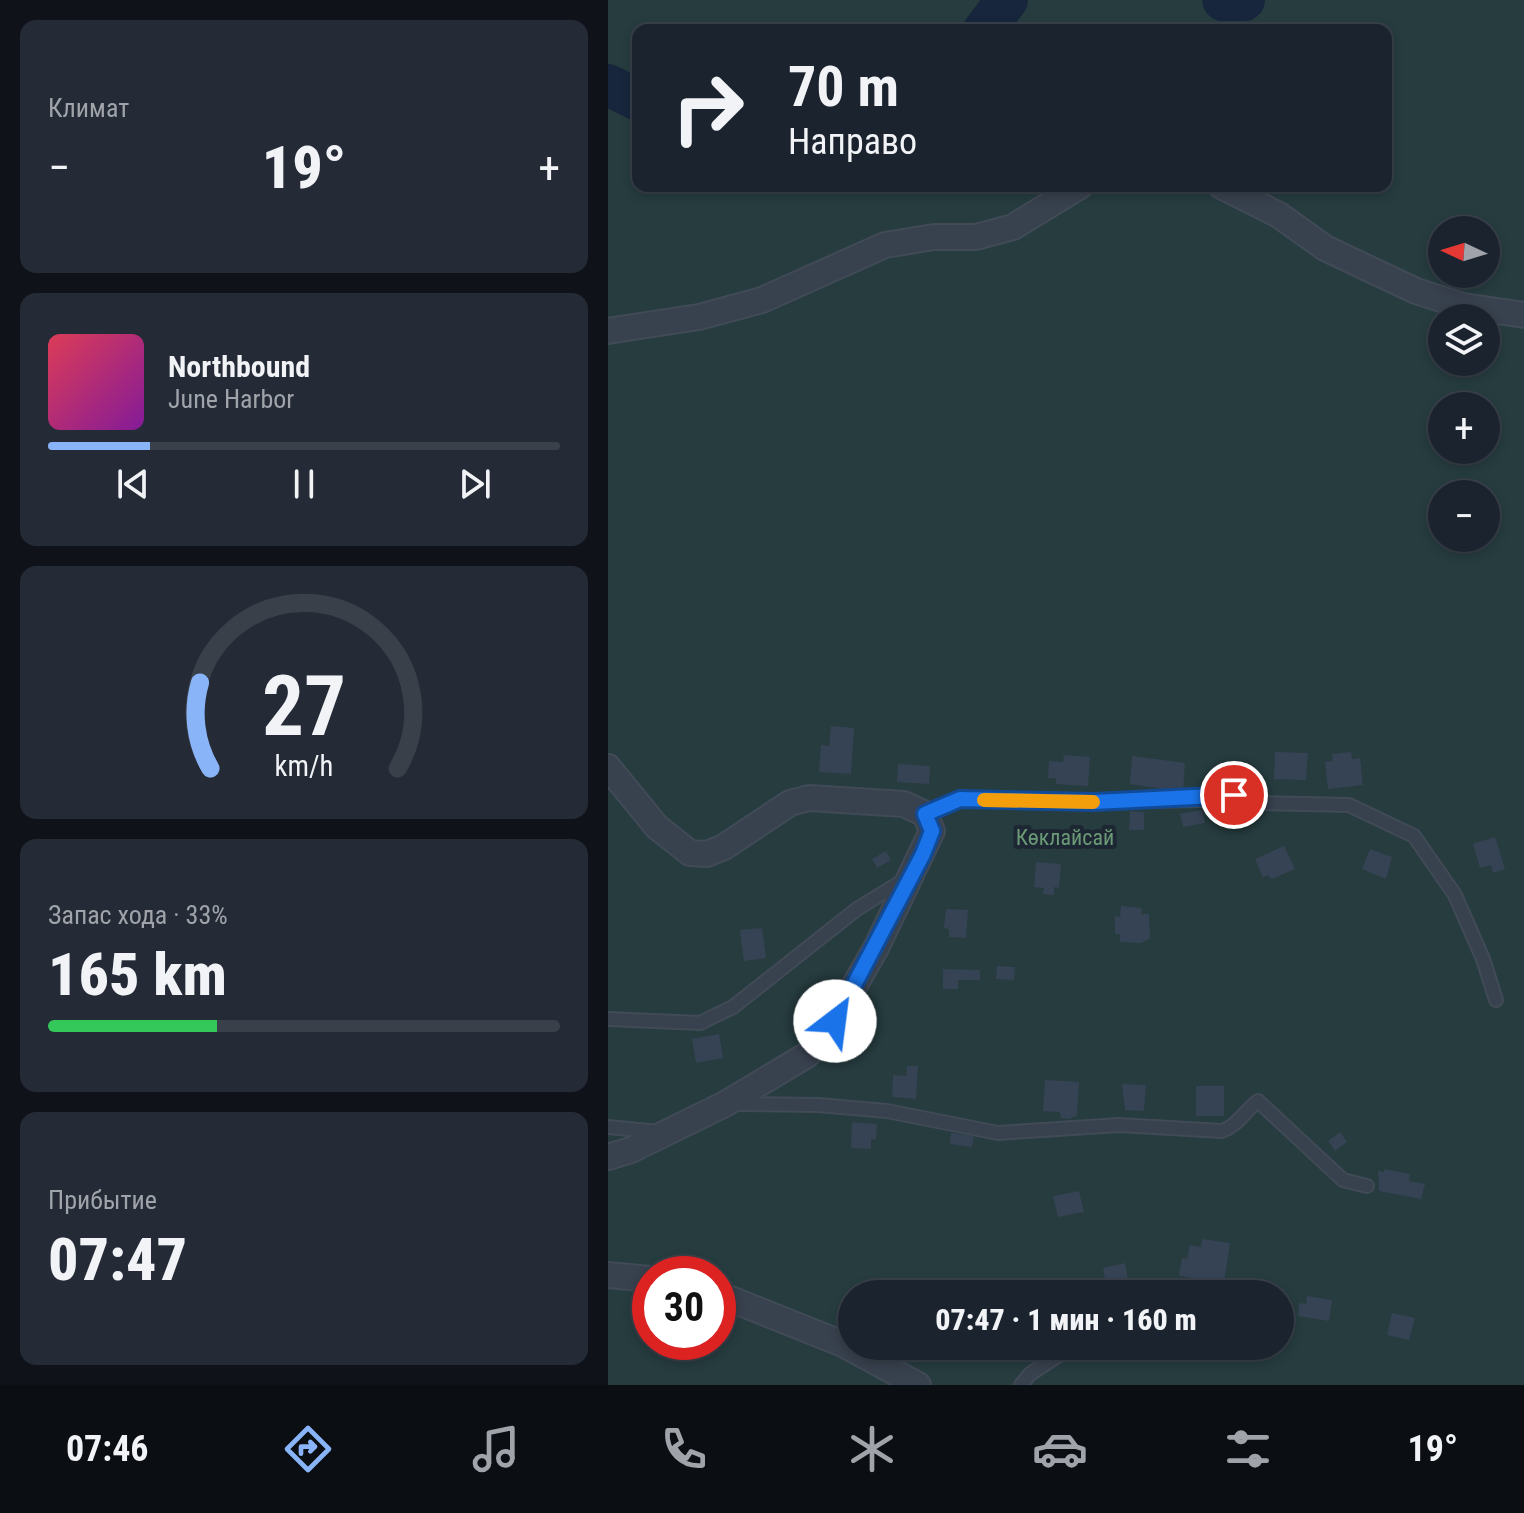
<!DOCTYPE html>
<html lang="ru">
<head>
<meta charset="utf-8">
<style>
	:root { --surface:#1b232e; --page:#242b36; --text:#f1f3f6; --muted:#a0a4aa; --line:#39404a; --accent:#8ab4f8 }
	body { margin:0; font-family:"Roboto Condensed",sans-serif; background:var(--page); color:var(--text); height:100vh; display:flex; flex-direction:column; font-size:30px; white-space:nowrap }
	* { box-sizing:border-box; margin:0 }
	p { font-size:26px; color:var(--muted) }
	.icon { flex:none; width:44px; height:44px; fill:none; stroke:currentColor; stroke-width:2; stroke-linecap:round; stroke-linejoin:round }
	.map { position:relative; flex:1; overflow:hidden }
	.panel { display:flex; flex-direction:column; gap:20px; padding:20px; background:#0f1319; width:608px }
	.panel>* { flex:none }
	.guide { position:absolute; left:24px; top:24px; width:760px; height:168px; border-radius:16px; box-shadow:0 4px 12px #0003,0 0 0 2px var(--line); background:#1b232e; color:var(--text); overflow:hidden }
	.needle { width:52px; rotate:274deg }
	.tools { position:absolute; left:820px; top:216px; display:grid; gap:16px }
	.tools a { display:grid; place-items:center; width:72px; height:72px; border-radius:50%; background:var(--surface); box-shadow:0 4px 12px #0003,0 0 0 2px var(--line); font-size:40px }
	.speed { position:absolute; left:24px; top:1256px; display:flex; gap:16px; font-size:40px; font-weight:700; text-align:center }
	.speed>* { display:grid; place-content:center; width:104px; height:104px; border-radius:50%; background:var(--surface); box-shadow:0 4px 12px #0003,0 0 0 2px var(--line); line-height:1 }
	.speed .limit { border:12px solid #d22; background:#fff; color:#111 }
	.pin { position:absolute; display:grid; place-items:center; width:68px; height:68px; color:#fff; margin:-34px; border:4px solid #fff; border-radius:50%; box-shadow:0 2px 8px #0007 }
	.me { position:absolute; width:88px; margin:-44px; rotate:30deg; stroke-linejoin:round; filter:drop-shadow(0 0 6px #0008) }
	.turn { display:flex; align-items:center; gap:28px; height:168px; padding:0 24px; font-size:36px }
	.turn .icon { width:104px; height:104px; stroke-width:2.5 }
	.turn b { display:block; font-size:56px; line-height:68px }
	.big { font-size:60px; font-weight:800; line-height:1.1 }
	.panel .card { flex:1; display:flex; flex-direction:column; justify-content:center; gap:12px; min-width:0; padding:0 28px; border-radius:16px; background:var(--page) }
	.panel .dial { align-items:center; gap:0 }
	.dial svg { height:208px; overflow:visible; fill:none; stroke:var(--line); stroke-width:7; stroke-linecap:round; text-anchor:middle }
	.dial text { fill:var(--text); stroke:none }
	.song { display:flex; align-items:center; gap:24px }
	.cover { width:96px; height:96px; border-radius:12px; background:linear-gradient(135deg,hsl(350 70% 55%),hsl(290 70% 35%)) }
	.played { height:8px; border-radius:4px; background:linear-gradient(90deg,var(--accent) 20%,var(--line) 20%) }
	.keys { display:flex; justify-content:space-around; direction:ltr }
	.heat { display:flex; justify-content:space-between; align-items:center; font-size:44px; direction:ltr }
	.charge { height:12px; border-radius:6px; background:linear-gradient(90deg,#34c759 33%,var(--line) 0) }
	.trip { position:absolute; left:230px; top:1280px; width:456px; height:80px; border-radius:40px; background:var(--surface); box-shadow:0 4px 12px #0003,0 0 0 2px var(--line); font-weight:800; line-height:80px; text-align:center }
	.dock { display:flex; height:128px; justify-content:space-around; align-items:center; background:#0b0e12; color:var(--muted) }
	.dock .icon { width:56px; height:56px }
	.dock .on { color:var(--accent) }
	.dock b { font-size:36px; color:var(--text) }
	main { display:flex; flex:1; min-height:0 }
	.map>svg:first-child { display:block }
</style>
</head>
<body>
<main>
<section class="panel">
<div class="card"><p>Климат</p>
<div class="heat"><a>−</a><b class="big">19°</b><a>+</a></div>
</div>
<div class="card">
<div class="song"><i class="cover"></i><div><b>Northbound</b><p>June Harbor</p></div></div>
<div class="played"></div>
<div class="keys"><svg class="icon" aria-label="previous" viewBox="0 0 24 24"><path d="M18 5L8 12l10 7zM5 5v14"/></svg><svg class="icon" aria-label="pause" viewBox="0 0 24 24"><path d="M8 5v14M16 5v14"/></svg><svg class="icon" aria-label="next" viewBox="0 0 24 24"><path d="M6 5l10 7-10 7zM19 5v14"/></svg></div>
</div>
<div class="card dial"><svg viewBox="0 0 100 80">
<path d="M14 69A42 42 0 1 1 86 69"/>
<path d="M14 69A42 42 0 0 1 10 36" stroke="#8ab4f8"/>
<text x="50" y="56" font-size="32" font-weight="700">27</text>
<text x="50" y="72" font-size="11">km/h</text>
</svg></div>
<div class="card"><p>Запас хода · 33%</p><b class="big">165 km</b><div class="charge"></div></div>
<div class="card"><p>Прибытие</p><b class="big">07:47</b></div>
</section>
<div class="map">
<svg width="916" height="1385" viewBox="0 0 916 1385">
	<rect width="100%" height="100%" fill="#242f3e"/>
	<path fill="#263c3f" fill-rule="evenodd" d="M0 0H916V1385H0ZM30 30H778V186H30ZM834 230H878V274H834ZM834 318H878V362H834ZM834 406H878V450H834ZM834 494H878V538H834ZM42 1274H110V1342H42ZM244 1294H672V1346H244Z"/>
	<g fill="none" stroke-linecap="round" stroke-linejoin="round">
		<path stroke="#17263c" stroke-width="42" d="M615 0H636
			M376 30 399 0
			M0 85 30 100"/>
	</g>
	<path fill="#364354" d="M223 726 246 728 243 774 211 772 213 745 221 746Z
		M667 752 700 753 698 780 666 779Z
		M743 752 744 759 752 758 755 785 720 789 717 762 725 761 724 754Z
		M456 755 482 757 480 786 448 784V778H440L441 761 455 762Z
		M524 756 577 763 575 792 522 784Z
		M290 764 322 766 321 784 289 782Z
		M594 810 597 823 575 827 572 814Z
		M522 811 536 812V830H521Z
		M887 837 897 869 885 873 883 865 872 868 865 844Z
		M676 846 687 869 664 879 659 875 655 878 647 859Z
		M762 849 784 857 778 879 754 869Z
		M278 851 283 860 269 868 264 859Z
		M428 862 453 864 451 888 446 887V895L435 894 436 888 426 887Z
		M513 906 534 908 533 914H541L542 939 533 943 512 942V934H507V916L512 917Z
		M338 909 360 910 358 938 341 937V929L336 928Z
		M154 928 158 958 136 961 132 930Z
		M389 966 407 967 406 980 388 979Z
		M335 969 372 970V980H350V989H335Z
		M111 1034 115 1058 88 1063 84 1039Z
		M299 1066H310L308 1099 284 1097 285 1075 298 1076Z
		M437 1080 471 1082 469 1116 460 1119 453 1118 452 1112 435 1111Z
		M514 1084 538 1085 536 1111 517 1110Z
		M588 1086H616V1116H588Z
		M244 1122 269 1124 268 1140 263 1139V1149L243 1148Z
		M732 1132 739 1142 727 1151 720 1141Z
		M343 1133 366 1136 364 1147 342 1144Z
		M776 1169 802 1174 801 1181 817 1184 813 1199 771 1191 770 1171 776 1172Z
		M471 1191 476 1212 450 1217 445 1196Z
		M594 1239 622 1243 616 1283 571 1276 574 1258 579 1259 582 1245 593 1247Z
		M517 1263 521 1286 499 1290 495 1268Z
		M239 1294 244 1296V1321L232 1317Z
		M699 1296 724 1300 721 1321 690 1316 691 1303 698 1304Z
		M784 1313 807 1318 801 1340 779 1335Z"/>
	<g fill="none" stroke-linecap="round" stroke-linejoin="round">
		<defs>
			<path id="service" d="M317 814 352 799 486 802 591 800 626 795 651 803 741 805 806 836 847 895 875 959 888 1000
				M0 1019 92 1023 125 1007 249 909 296 880
				M124 1104 210 1105 279 1111 390 1133 511 1125 614 1131C629 1126 637 1111 650 1101L735 1180 759 1186
				M0 1127 51 1132
				M413 1385 422 1374 465 1346"/>
			<path id="minor" d="M613 186 671 215 717 248 808 291 855 306 916 315
				M0 331 91 317 154 300 277 245 326 237H368L405 227 472 186
				M0 767 49 827 82 853 99 854 116 847 182 803 201 798 296 804 317 814 324 831 268 948 217 1037 199 1055 117 1104 23 1150 0 1157
				M0 1275 42 1279
				M110 1294 235 1344 310 1385"/>
		</defs>
		<use href="#service" stroke="#414a57" stroke-width="16"/>
		<use href="#minor" stroke="#414a57" stroke-width="28"/>
		<use href="#service" stroke="#38414e" stroke-width="12"/>
		<use href="#minor" stroke="#38414e" stroke-width="24"/>
	</g>
	<g fill="none" stroke-linecap="round" stroke-linejoin="round">
		<defs>
			<path id="route" d="M227 1021 315 854 324 831 317 814 352 799 486 802 626 795"/>
		</defs>
		<use href="#route" stroke="#114b97" stroke-width="20"/>
		<use href="#route" stroke="#1a73e8" stroke-width="14"/>
		<path stroke="#f59e0b" stroke-width="14" d="M376 800 485 802"/>
	</g>
	<g text-anchor="middle" dominant-baseline="central" stroke-width="8" stroke-linejoin="round" paint-order="stroke">
		<g font-size="22" fill="#6b9a76" stroke="#1d2633">
			<text x="457" y="837">Көклайсай</text>
		</g>
	</g>
</svg>
<div class="tools">
<a><svg class="needle" viewBox="-14 -14 28 28"><path d="M0-13l5 13h-10z" fill="#e53935"/><path d="M0 13l5-13h-10z" fill="#a0a4aa"/></svg></a>
<a><svg class="icon" aria-label="layers" viewBox="0 0 24 24"><path d="M12 4l9 5-9 5-9-5zM3 14l9 5 9-5"/></svg></a>
<a>+</a>
<a>−</a>
</div>
<div class="speed"><div class="limit">30</div></div>
<div class="pin" style="left:626px;top:795px;background:#d93025"><svg class="icon" aria-label="arrive" viewBox="0 0 24 24"><path d="M6 21V4h12l-3 4 3 4H6"/></svg></div>
<svg class="me" style="left:227px;top:1021px" viewBox="-20 -20 40 40"><circle r="19" fill="#fff"/><path d="M0-13L10 11 0 6-10 11z" fill="#1a73e8"/></svg>
<div class="trip">07:47 · 1 мин · 160 m</div>
<div class="guide">
<div class="turn"><svg class="icon" aria-label="right" viewBox="0 0 24 24"><path d="M7 20v-9h11M14 6l5 5-5 5"/></svg><div><b>70 m</b>Направо</div></div>
</div>
</div>
</main>
<nav class="dock">
<b>07:46</b>
<svg class="icon on" aria-label="directions" viewBox="0 0 24 24"><path d="M12 3l9 9-9 9-9-9zM9 14v-3h6M13 9l2 2-2 2"/></svg>
<svg class="icon" aria-label="music" viewBox="0 0 24 24"><path d="M9 18V5l10-2v13"/><circle cx="6" cy="18" r="3"/><circle cx="16" cy="16" r="3"/></svg>
<svg class="icon" aria-label="phone" viewBox="0 0 24 24"><path d="M5 4h4l2 5-3 2q2 4 5 5l2-3 5 2v4C11 20 4 13 5 4z"/></svg>
<svg class="icon" aria-label="climate" viewBox="0 0 24 24"><path d="M12 3v18M4 7l16 10M4 17L20 7"/></svg>
<svg class="icon" aria-label="car" viewBox="0 0 24 24"><path d="M5 17H2v-5l4-1 3-4h7l3 4 3 1v5h-3M9 17h6M6 11h13"/><circle cx="7" cy="17" r="2"/><circle cx="17" cy="17" r="2"/></svg>
<svg class="icon" aria-label="filters" viewBox="0 0 24 24"><path d="M4 7h16M4 17h16"/><circle cx="9" cy="7" r="2"/><circle cx="15" cy="17" r="2"/></svg>
<b>19°</b>
</nav>
</body>
</html>
